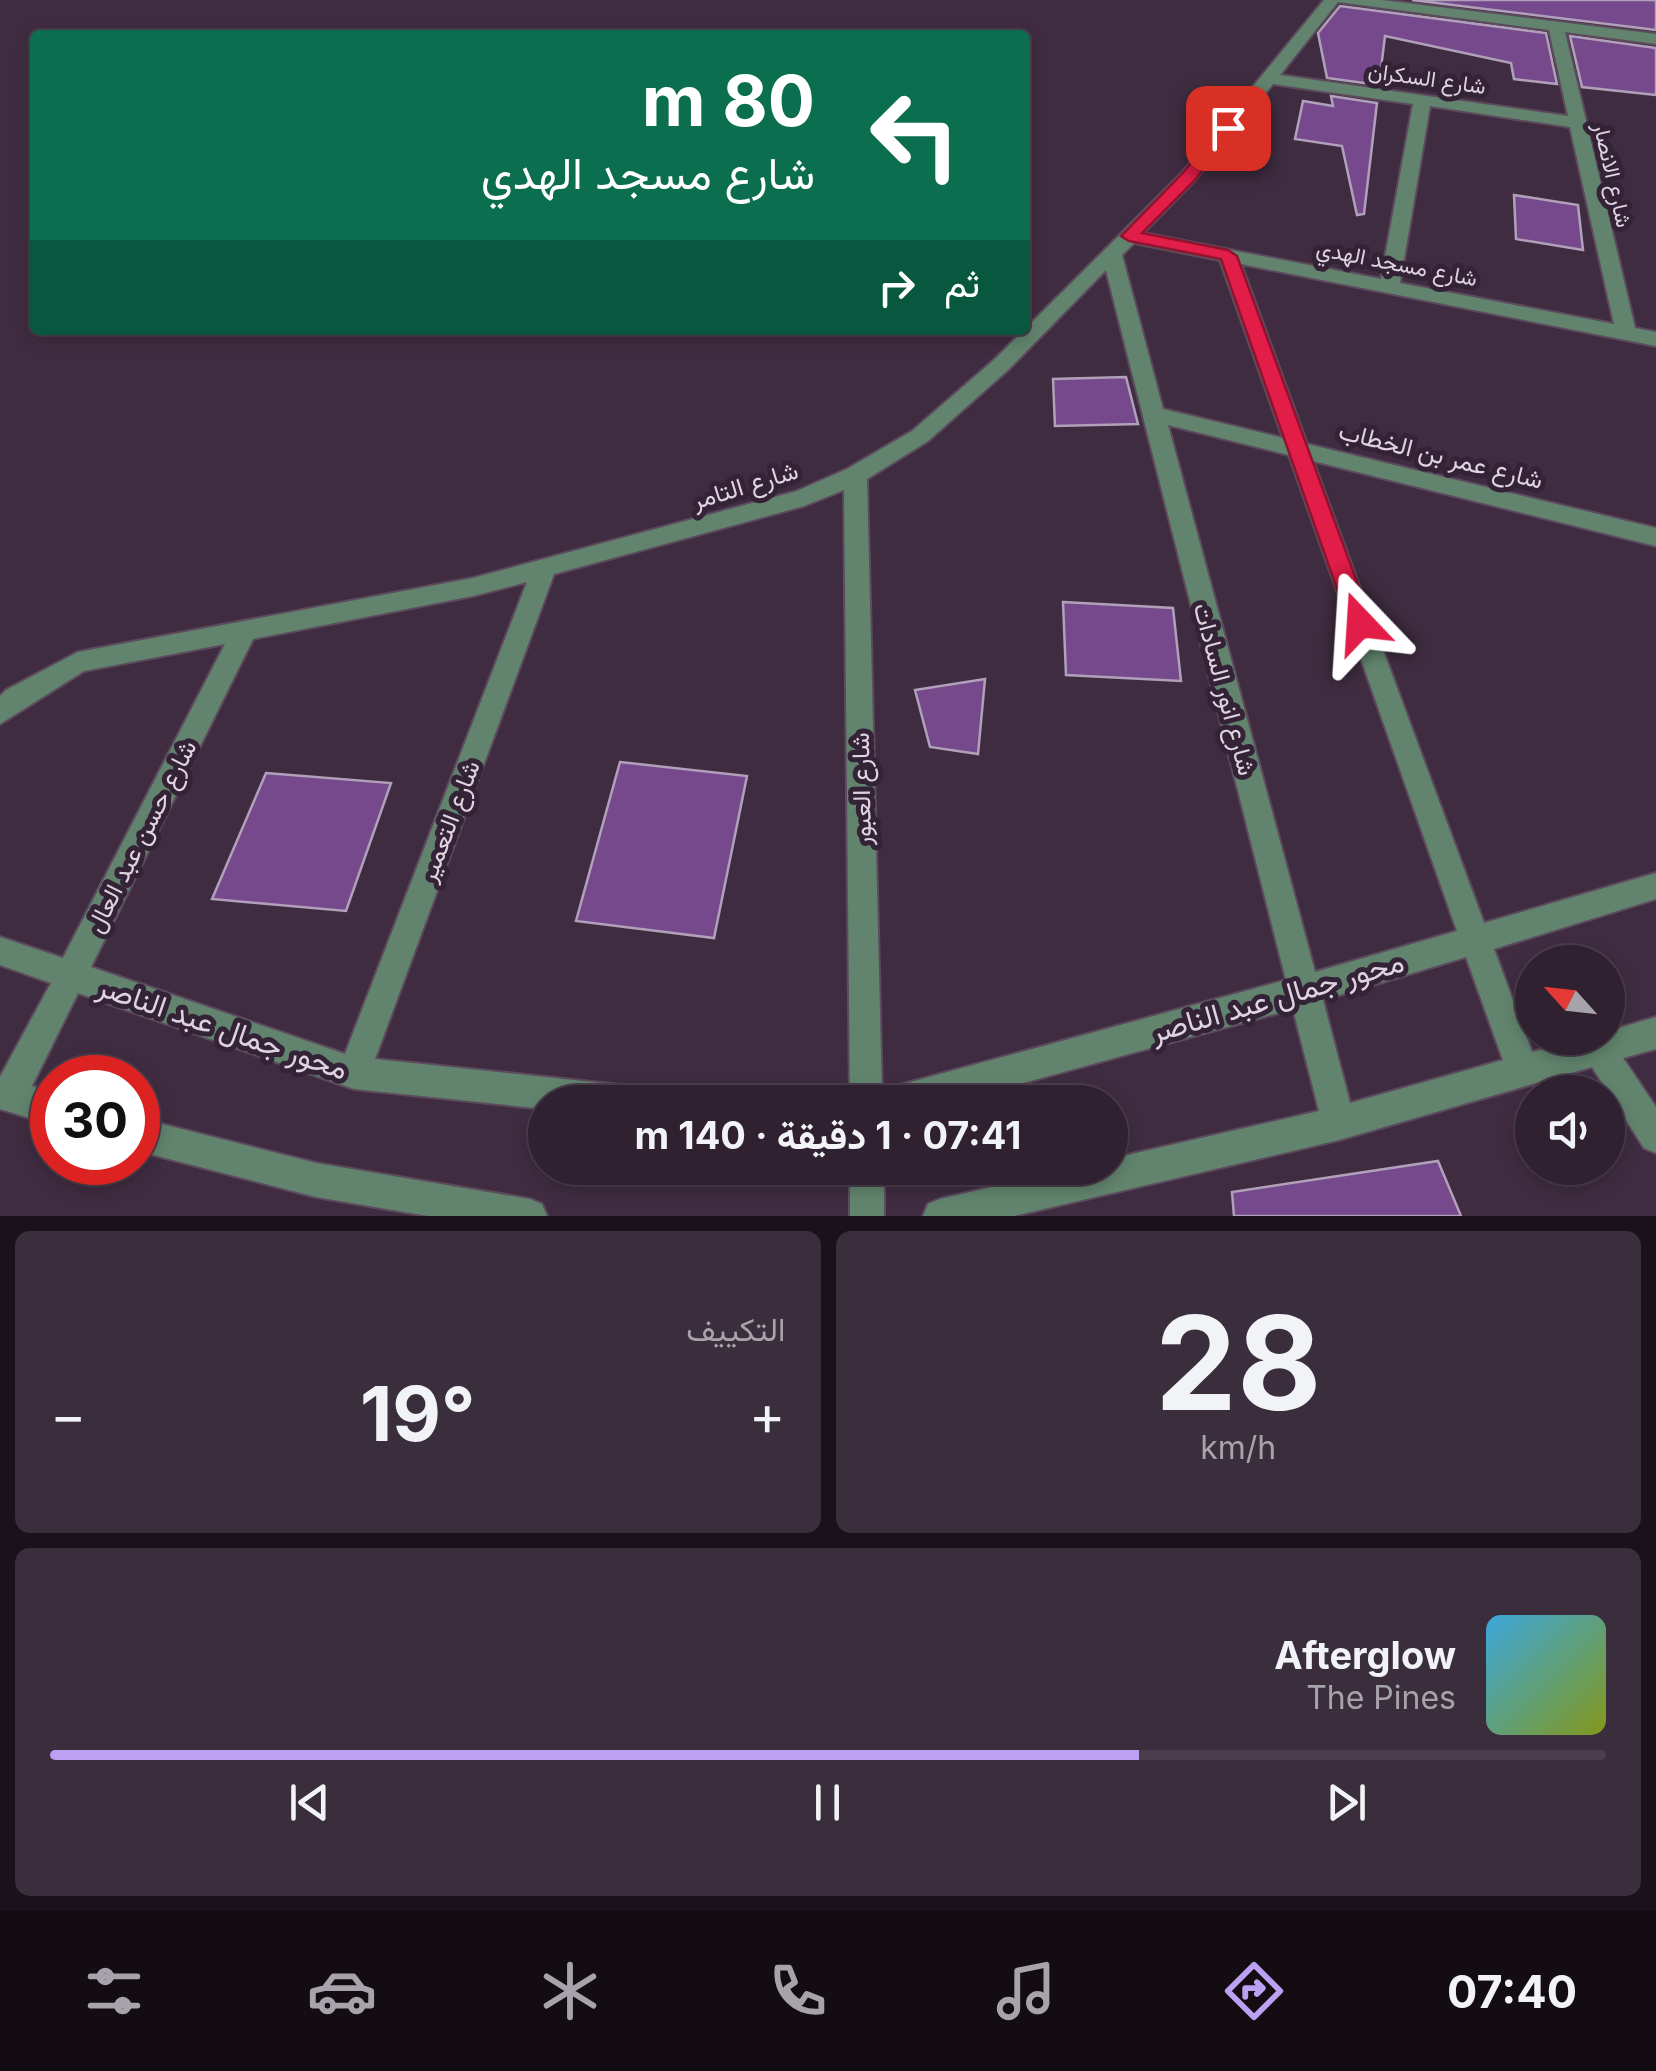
<!DOCTYPE html>
<html lang="ar">
<head>
<meta charset="utf-8">
<style>
	:root { --surface:#2f2130; --page:#3b2e3c; --text:#f1f3f6; --muted:#a7a3ab; --line:#4a3e4c; --accent:#bca0f2 }
	body { margin:0; font-family:Inter,Vazirmatn,sans-serif; background:var(--page); color:var(--text); direction:rtl; height:100vh; display:flex; flex-direction:column; font-size:38px; white-space:nowrap }
	* { box-sizing:border-box; margin:0 }
	p { font-size:32px; color:var(--muted) }
	.icon { flex:none; width:55px; height:55px; fill:none; stroke:currentColor; stroke-width:2; stroke-linecap:round; stroke-linejoin:round }
	.map { position:relative; height:1216px; overflow:hidden; direction:ltr }
	.sheet { display:flex; flex-direction:column; gap:15px; padding:15px; background:#1a121a; flex:1 }
	.sheet>* { flex:none }
	.hud { position:absolute; left:30px; top:30px; width:1000px; height:305px; border-radius:10px; box-shadow:0 5px 15px #0003,0 0 0 2px var(--line); direction:rtl; background:#0b6e4f; color:#fff; overflow:hidden }
	.needle { width:65px; rotate:297deg }
	.controls { position:absolute; left:1515px; top:945px; display:grid; gap:20px }
	.controls a { display:grid; place-items:center; width:110px; height:110px; border-radius:50%; background:var(--surface); box-shadow:0 5px 15px #0003,0 0 0 2px var(--line); font-size:50px }
	.speed { position:absolute; left:30px; top:1055px; display:flex; gap:20px; font-size:50px; font-weight:700; text-align:center }
	.speed>* { display:grid; place-content:center; width:130px; height:130px; border-radius:50%; background:var(--surface); box-shadow:0 5px 15px #0003,0 0 0 2px var(--line); line-height:1 }
	.speed .limit { border:15px solid #d22; background:#fff; color:#111 }
	.pin { position:absolute; display:grid; place-items:center; width:85px; height:85px; color:#fff; margin:-42px; border-radius:20px; box-shadow:0 5px 15px #0006 }
	.me { position:absolute; width:110px; margin:-55px; rotate:340deg; stroke-linejoin:round; filter:drop-shadow(0 0 8px #0008) }
	.turn { display:flex; align-items:center; gap:35px; height:210px; padding:0 50px; font-size:45px }
	.turn .icon { width:130px; height:130px; stroke-width:2.5 }
	.turn b { display:block; font-size:70px; line-height:85px }
	.then { display:flex; align-items:center; height:95px; padding:0 50px; background:#0003; gap:20px; font-size:38px }
	.big { font-size:75px; font-weight:700; line-height:1.1 }
	.sheet .widget { flex:1; display:flex; flex-direction:column; justify-content:center; gap:15px; min-width:0; padding:0 35px; border-radius:15px; background:var(--page) }
	.sheet .dial { align-items:center; gap:0 }
	.dial b { font-size:130px; line-height:1 }
	.song { display:flex; align-items:center; gap:30px }
	.cover { width:120px; height:120px; border-radius:15px; background:linear-gradient(135deg,hsl(200 70% 55%),hsl(70 70% 35%)) }
	.played { height:10px; border-radius:5px; background:linear-gradient(90deg,var(--accent) 70%,var(--line) 70%) }
	.keys { display:flex; justify-content:space-around; direction:ltr }
	.heat { display:flex; justify-content:space-between; align-items:center; font-size:55px; direction:ltr }
	.sheet .tiles { flex:1; display:grid; gap:15px; grid-template-columns:1fr 1fr }
	.widget:last-child { grid-column:span 2 }
	.trip { position:absolute; left:528px; top:1085px; width:600px; height:100px; border-radius:50px; background:var(--surface); box-shadow:0 5px 15px #0003,0 0 0 2px var(--line); font-weight:700; line-height:100px; text-align:center; direction:rtl }
	.dock { display:flex; height:160px; justify-content:space-around; align-items:center; background:#130d13; color:var(--muted) }
	.dock .icon { width:70px; height:70px }
	.dock .active { color:var(--accent) }
	.dock b { font-size:45px; color:var(--text) }
	.map>svg:first-child { display:block }
</style>
</head>
<body>
<div class="map">
<svg width="1656" height="1216" viewBox="0 0 1656 1216">
	<rect width="100%" height="100%" fill="#3f2c40"/>
	<path fill="#75498b" stroke="#b1a0ba" stroke-width="2.5" d="M1412 0H1656V30Z
		M1340 6 1546 33 1557 84 1514 79 1511 63 1385 36 1379 85 1327 78 1318 33Z
		M1570 36 1656 48V95L1582 87Z
		M1331 96 1377 103 1364 214 1357 215 1342 146 1295 139 1303 101 1333 106Z
		M1514 195 1578 205 1583 250 1516 239Z
		M1126 377 1138 424 1055 426 1053 379Z
		M1063 602 1173 608 1181 681 1066 675Z
		M985 679 978 754 930 747 915 690Z
		M620 762 747 776 714 938 576 921Z
		M266 773 391 783 346 911 212 899Z
		M1438 1161 1461 1216H1234L1232 1192Z"/>
	<g fill="none" stroke-linecap="round" stroke-linejoin="round">
		<defs>
			<path id="minor" d="M1324 0H1382L1656 34V44L1565 32 1635 328 1656 332V346L1241 264 1307 444 1656 528V546L1313 461 1484 923 1656 873V899L1494 949 1532 1052 1584 1038H1608V1031L1656 1017V1049L1623 1058 1656 1107V1153L1644 1148 1592 1067 1339 1140 1014 1216H923L928 1204 940 1199 1075 1168H1110V1159L1319 1111 1293 1009 954 1102H850L844 490 804 506 554 574 375 1059 630 1086 642 1090 646 1102H545V1109L354 1089 78 993 32 1086 52 1093V1125L0 1109V1077L51 983 0 965V937L63 958 225 644 84 671 0 724V696L6 690 78 652 473 578 797 491 847 469 912 431 995 359 1182 173ZM1338 2 1549 30 1568 116 1280 75ZM1273 84 1413 104 1381 279 1143 233 1194 181ZM1430 106 1570 127 1614 324 1400 283ZM1134 243 1220 260 1283 438 1163 409 1122 255ZM1106 270 1286 980 896 1086 882 1095 867 479 928 441 1009 369ZM1168 425 1289 455 1457 931 1315 972ZM527 582 345 1054 91 967 253 639 473 596ZM1466 957 1503 1060 1350 1103 1323 1000Z
				M138 1118 316 1163 530 1199 542 1204 547 1216H428L316 1197 138 1151Z
				M850 1168H884V1216H850Z"/>
		</defs>
		<use href="#minor" stroke="#5c4a5d" stroke-width="4"/>
		<use href="#minor" fill="#62846e" fill-rule="evenodd"/>
	</g>
	<path fill="#e11d48" stroke="#92132f" stroke-width="2.5" d="M1223 124 1236 128 1194 181 1142 233 1228 250 1237 256 1372 623 1360 632 1349 623 1221 259 1129 241 1121 236 1182 174Z"/>
	<g text-anchor="middle" dominant-baseline="central" stroke-width="10" stroke-linejoin="round" paint-order="stroke">
		<g font-size="22" fill="#ded3df" stroke="#342336">
			<text transform="translate(1427 78) rotate(8)">شارع السكران</text>
			<text transform="translate(1613 175) rotate(77)">شارع الانصار</text>
			<text transform="translate(1397 263) rotate(11)">شارع مسجد الهدي</text>
		</g>
		<g font-size="25" fill="#ded3df" stroke="#342336">
			<text transform="translate(1441 455) rotate(14)">شارع عمر بن الخطاب</text>
			<text transform="translate(745 485) rotate(-17)">شارع التامر</text>
			<text transform="translate(1225 689) rotate(75)">شارع انور السادات</text>
			<text transform="translate(861 789) rotate(-91)">شارع العبور</text>
			<text transform="translate(449 821) rotate(-69)">شارع التعمير</text>
			<text transform="translate(141 836) rotate(-63)">شارع حسن عبد العال</text>
		</g>
		<g font-size="30" fill="#ded3df" stroke="#342336">
			<text transform="translate(1277 996) rotate(-16)">محور جمال عبد الناصر</text>
			<text transform="translate(223 1027) rotate(19)">محور جمال عبد الناصر</text>
		</g>
	</g>
</svg>
<div class="controls">
<a><svg class="needle" viewBox="-14 -14 28 28"><path d="M0-13l5 13h-10z" fill="#e53935"/><path d="M0 13l5-13h-10z" fill="#a7a3ab"/></svg></a>
<a><svg class="icon" aria-label="sound" viewBox="0 0 24 24"><path d="M4 9h4l5-4v14l-5-4H4zM17 9q2 3 0 6"/></svg></a>
</div>
<div class="speed"><div class="limit">30</div></div>
<div class="pin" style="left:1228px;top:128px;background:#d93025"><svg class="icon" aria-label="arrive" viewBox="0 0 24 24"><path d="M6 21V4h12l-3 4 3 4H6"/></svg></div>
<svg class="me" style="left:1360px;top:623px" viewBox="-20 -20 40 40"><path d="M0-17L14 15 0 8-14 15z" fill="#e11d48" stroke="#fff" stroke-width="4"/></svg>
<div class="trip">07:41 · 1 دقيقة · 140 m</div>
<div class="hud">
<div class="turn"><svg class="icon" aria-label="left" viewBox="0 0 24 24"><path d="M17 20v-9H6M10 6l-5 5 5 5"/></svg><div><b>80 m</b>شارع مسجد الهدي</div></div>
<div class="then">ثم<svg class="icon" aria-label="right" viewBox="0 0 24 24"><path d="M7 20v-9h11M14 6l5 5-5 5"/></svg></div>
</div>
</div>
<section class="sheet">
<div class="tiles">
<div class="widget dial"><b>28</b><p>km/h</p></div>
<div class="widget"><p>التكييف</p>
<div class="heat"><a>−</a><b class="big">19°</b><a>+</a></div>
</div>
<div class="widget">
<div class="song"><i class="cover"></i><div><b>Afterglow</b><p>The Pines</p></div></div>
<div class="played"></div>
<div class="keys"><svg class="icon" aria-label="previous" viewBox="0 0 24 24"><path d="M18 5L8 12l10 7zM5 5v14"/></svg><svg class="icon" aria-label="pause" viewBox="0 0 24 24"><path d="M8 5v14M16 5v14"/></svg><svg class="icon" aria-label="next" viewBox="0 0 24 24"><path d="M6 5l10 7-10 7zM19 5v14"/></svg></div>
</div>
</div>
</section>
<nav class="dock">
<b>07:40</b>
<svg class="icon active" aria-label="directions" viewBox="0 0 24 24"><path d="M12 3l9 9-9 9-9-9zM9 14v-3h6M13 9l2 2-2 2"/></svg>
<svg class="icon" aria-label="music" viewBox="0 0 24 24"><path d="M9 18V5l10-2v13"/><circle cx="6" cy="18" r="3"/><circle cx="16" cy="16" r="3"/></svg>
<svg class="icon" aria-label="phone" viewBox="0 0 24 24"><path d="M5 4h4l2 5-3 2q2 4 5 5l2-3 5 2v4C11 20 4 13 5 4z"/></svg>
<svg class="icon" aria-label="climate" viewBox="0 0 24 24"><path d="M12 3v18M4 7l16 10M4 17L20 7"/></svg>
<svg class="icon" aria-label="car" viewBox="0 0 24 24"><path d="M5 17H2v-5l4-1 3-4h7l3 4 3 1v5h-3M9 17h6M6 11h13"/><circle cx="7" cy="17" r="2"/><circle cx="17" cy="17" r="2"/></svg>
<svg class="icon" aria-label="filters" viewBox="0 0 24 24"><path d="M4 7h16M4 17h16"/><circle cx="9" cy="7" r="2"/><circle cx="15" cy="17" r="2"/></svg>
</nav>
</body>
</html>
